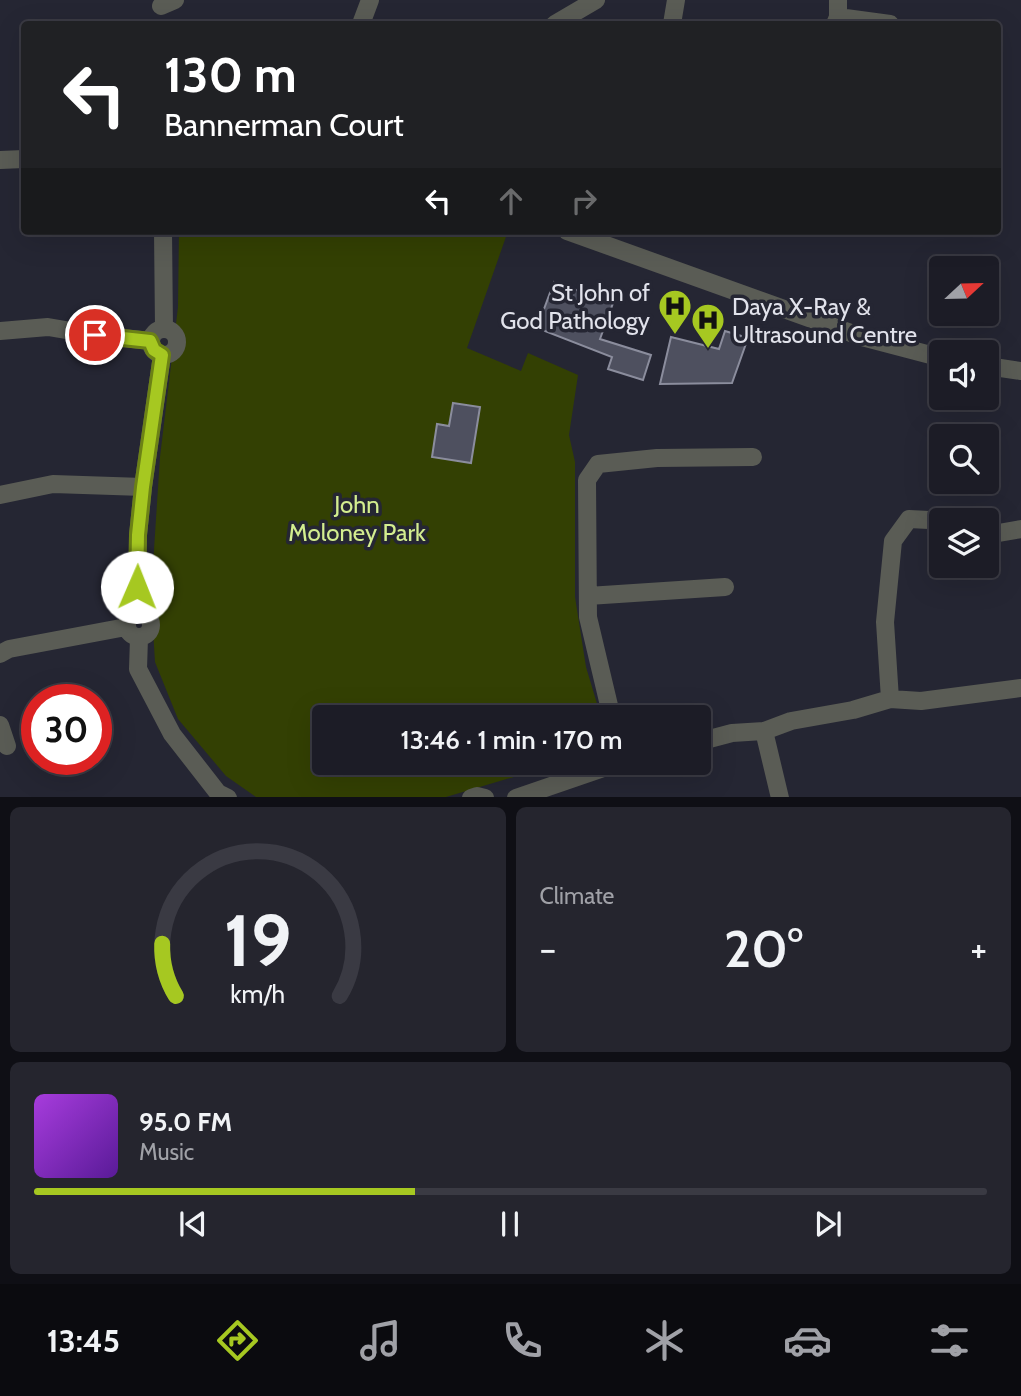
<!DOCTYPE html>
<html lang="en">
<head>
<meta charset="utf-8">
<style>
	:root { --surface:#1c1c26; --page:#25252e; --text:#f1f3f6; --muted:#a0a1a7; --line:#3a3a43; --accent:#a6c821 }
	body { margin:0; font-family:Cabin,sans-serif; background:var(--page); color:var(--text); height:100vh; display:flex; flex-direction:column; font-size:26px; white-space:nowrap }
	* { box-sizing:border-box; margin:0 }
	p { font-size:23px; color:var(--muted) }
	.icon { flex:none; width:38px; height:38px; fill:none; stroke:currentColor; stroke-width:2; stroke-linecap:round; stroke-linejoin:round }
	.map { position:relative; height:797px; overflow:hidden }
	.side { display:flex; flex-direction:column; gap:10px; padding:10px; background:#0f0f15; flex:1 }
	.side>* { flex:none }
	.hud { position:absolute; left:21px; top:21px; width:980px; height:214px; border-radius:7px; box-shadow:0 7px 28px #0002,0 0 0 2px var(--line); background:#202124; color:#fff; overflow:hidden }
	.needle { width:46px; rotate:68deg }
	.controls { position:absolute; left:929px; top:256px; display:grid; gap:14px }
	.controls a { display:grid; place-items:center; width:70px; height:70px; border-radius:7px; background:var(--surface); box-shadow:0 7px 28px #0002,0 0 0 2px var(--line); font-size:35px }
	.speed { position:absolute; left:21px; top:684px; display:flex; gap:14px; font-size:35px; font-weight:700; text-align:center }
	.speed>* { display:grid; place-content:center; width:91px; height:91px; border-radius:50%; background:var(--surface); box-shadow:0 7px 28px #0002,0 0 0 2px var(--line); line-height:1 }
	.speed .limit { border:10px solid #d22; background:#fff; color:#111 }
	.pin { position:absolute; display:grid; place-items:center; width:60px; height:60px; color:#fff; margin:-30px; border:4px solid #fff; border-radius:50%; box-shadow:0 2px 7px #0007 }
	.me { position:absolute; width:77px; margin:-38px; rotate:1deg; stroke-linejoin:round; filter:drop-shadow(0 0 5px #0008) }
	.turn { display:flex; align-items:center; gap:24px; height:147px; padding:0 28px; font-size:32px }
	.turn .icon { width:91px; height:91px; stroke-width:2.5 }
	.turn b { display:block; font-size:49px; line-height:60px }
	.lanes { display:flex; align-items:center; height:66px; padding:0 28px; background:#0003; justify-content:center; gap:35px; direction:ltr }
	.lanes .off { opacity:.35 }
	.big { font-size:52px; font-weight:600; line-height:1.1 }
	.side .tile { flex:1; display:flex; flex-direction:column; justify-content:center; gap:10px; min-width:0; padding:0 24px; border-radius:10px; background:var(--page) }
	.side .dial { align-items:center; gap:0 }
	.dial svg { height:182px; overflow:visible; fill:none; stroke:var(--line); stroke-width:7; stroke-linecap:round; text-anchor:middle }
	.dial text { fill:var(--text); stroke:none }
	.song { display:flex; align-items:center; gap:21px }
	.cover { width:84px; height:84px; border-radius:10px; background:linear-gradient(135deg,hsl(280 70% 55%),hsl(270 70% 35%)) }
	.played { height:7px; border-radius:4px; background:linear-gradient(90deg,var(--accent) 40%,var(--line) 40%) }
	.keys { display:flex; justify-content:space-around; direction:ltr }
	.heat { display:flex; justify-content:space-between; align-items:center; font-size:38px; direction:ltr }
	.side .tiles { flex:1; display:grid; gap:10px; grid-template-columns:1fr 1fr }
	.tile:last-child { grid-column:span 2 }
	.trip { position:absolute; left:312px; top:705px; width:399px; height:70px; border-radius:7px; background:var(--surface); box-shadow:0 7px 28px #0002,0 0 0 2px var(--line); font-weight:600; line-height:70px; text-align:center }
	.tabs { display:flex; height:112px; justify-content:space-around; align-items:center; background:#0b0b0f; color:var(--muted) }
	.tabs .icon { width:49px; height:49px }
	.tabs .on { color:var(--accent) }
	.tabs b { font-size:32px; color:var(--text) }
	.map>svg:first-child { display:block }
</style>
</head>
<body>
<div class="map">
<svg width="1021" height="798" viewBox="0 0 1021 798">
	<rect width="100%" height="100%" fill="#252633"/>
	<path fill="#334003" d="M179 231H508L467 348 521 371 528 353 578 375 569 435 575 462V597L586 667 601 717 324 718V763H561L446 797H256L226 776 178 719 155 662 151 596 160 457 178 307Z"/>
	<path fill="#4e505f" stroke="#8b8d9d" stroke-width="2" d="M554 282 613 303 600 339 651 355 643 380 608 369 612 357 537 328Z
		M725 331 748 338 732 383 660 384 671 337 719 349Z
		M453 403 480 407 471 463 432 457 437 424 449 426Z"/>
	<g fill="none" stroke-linecap="round" stroke-linejoin="round">
		<path stroke="#5a5c55" stroke-width="18" d="M161 6 175 0
			M838 17 890 24
			M361 24 370 0
			M555 24 596 0
			M672 24 676 0
			M835 24 838 17V0
			M0 160 24 159
			M163 231 164 328
			M567 231 862 337 942 358
			M151 342a13 13 0 1 1 26 0a13 13 0 1 1-26 0Z
			M0 331 48 327 95 335 151 341
			M987 366 1021 371
			M0 495 53 484 143 487
			M987 535 1021 529
			M588 596 725 587
			M127 625a12 12 0 1 1 24 0a12 12 0 1 1-24 0Z
			M137 613 138 535 143 487 162 355
			M139 638 138 669 172 734 218 793 228 798
			M0 654 9 649 126 627
			M890 699 885 622 893 541 909 519 929 520 942 524
			M612 718 588 617 587 480 598 464 657 458 753 457
			M0 725 7 746
			M764 731 780 798
			M698 742 732 733 764 731 791 721 853 710 890 699 921 701 1021 688
			M471 798 477 796 485 798
			M516 798 618 763"/>
	</g>
	<g fill="none" stroke-linecap="round" stroke-linejoin="round">
		<defs>
			<path id="route" d="M95 335 150 341 154 350 162 355 143 487 138 535 137 587"/>
		</defs>
		<use href="#route" stroke="#6c8215" stroke-width="18"/>
		<use href="#route" stroke="#a6c821" stroke-width="12"/>
	</g>
	<defs>
		<symbol id="hospital-pin" viewBox="-11 -11 22 30"><path d="M0 17L-7.5 6A9.5 9.5 0 1 1 7.5 6Z" fill="#a6c821" stroke="#252633"/><path d="M-5-5h3v3.5h4V-5h3V5h-3V1.5h-4V5h-3Z" fill="#111"/></symbol>
	</defs>
	<g fill-rule="evenodd">
		<use href="#hospital-pin" x="656" y="287" width="38" height="52"/>
		<use href="#hospital-pin" x="689" y="301" width="38" height="52"/>
	</g>
	<g text-anchor="middle" dominant-baseline="central" stroke-width="7" stroke-linejoin="round" paint-order="stroke">
		<g font-size="24" fill="#e1e2eb" stroke="#252633" text-anchor="end">
			<text x="650" y="292">St John of<tspan x="650" dy="28">God Pathology</tspan></text>
			<text x="732" y="306" text-anchor="start">Daya X-Ray &amp;<tspan x="732" dy="28">Ultrasound Centre</tspan></text>
		</g>
		<g font-size="24" fill="#d3ed8f" stroke="#252633">
			<text x="357" y="504">John<tspan x="357" dy="28">Moloney Park</tspan></text>
		</g>
	</g>
</svg>
<div class="controls">
<a><svg class="needle" viewBox="-14 -14 28 28"><path d="M0-13l5 13h-10z" fill="#e53935"/><path d="M0 13l5-13h-10z" fill="#a0a1a7"/></svg></a>
<a><svg class="icon" aria-label="sound" viewBox="0 0 24 24"><path d="M4 9h4l5-4v14l-5-4H4zM17 9q2 3 0 6"/></svg></a>
<a><svg class="icon" aria-label="search" viewBox="0 0 24 24"><circle cx="10" cy="10" r="6"/><path d="M15 15l6 6"/></svg></a>
<a><svg class="icon" aria-label="layers" viewBox="0 0 24 24"><path d="M12 4l9 5-9 5-9-5zM3 14l9 5 9-5"/></svg></a>
</div>
<div class="speed"><div class="limit">30</div></div>
<div class="pin" style="left:95px;top:335px;background:#d93025"><svg class="icon" aria-label="arrive" viewBox="0 0 24 24"><path d="M6 21V4h12l-3 4 3 4H6"/></svg></div>
<svg class="me" style="left:137px;top:587px" viewBox="-20 -20 40 40"><circle r="19" fill="#fff"/><path d="M0-13L10 11 0 6-10 11z" fill="#a6c821"/></svg>
<div class="trip">13:46 · 1 min · 170 m</div>
<div class="hud">
<div class="turn"><svg class="icon" aria-label="left" viewBox="0 0 24 24"><path d="M17 20v-9H6M10 6l-5 5 5 5"/></svg><div><b>130 m</b>Bannerman Court</div></div>
<div class="lanes"><svg class="icon" aria-label="left" viewBox="0 0 24 24"><path d="M17 20v-9H6M10 6l-5 5 5 5"/></svg><svg class="icon off" aria-label="ahead" viewBox="0 0 24 24"><path d="M12 20V5M6 11l6-6 6 6"/></svg><svg class="icon off" aria-label="right" viewBox="0 0 24 24"><path d="M7 20v-9h11M14 6l5 5-5 5"/></svg></div>
</div>
</div>
<section class="side">
<div class="tiles">
<div class="tile dial"><svg viewBox="0 0 100 80">
<path d="M14 69A42 42 0 1 1 86 69"/>
<path d="M14 69A42 42 0 0 1 8 46" stroke="#a6c821"/>
<text x="50" y="56" font-size="32" font-weight="700">19</text>
<text x="50" y="72" font-size="11">km/h</text>
</svg></div>
<div class="tile"><p>Climate</p>
<div class="heat"><a>−</a><b class="big">20°</b><a>+</a></div>
</div>
<div class="tile">
<div class="song"><i class="cover"></i><div><b>95.0 FM</b><p>Music</p></div></div>
<div class="played"></div>
<div class="keys"><svg class="icon" aria-label="previous" viewBox="0 0 24 24"><path d="M18 5L8 12l10 7zM5 5v14"/></svg><svg class="icon" aria-label="pause" viewBox="0 0 24 24"><path d="M8 5v14M16 5v14"/></svg><svg class="icon" aria-label="next" viewBox="0 0 24 24"><path d="M6 5l10 7-10 7zM19 5v14"/></svg></div>
</div>
</div>
</section>
<nav class="tabs">
<b>13:45</b>
<svg class="icon on" aria-label="directions" viewBox="0 0 24 24"><path d="M12 3l9 9-9 9-9-9zM9 14v-3h6M13 9l2 2-2 2"/></svg>
<svg class="icon" aria-label="music" viewBox="0 0 24 24"><path d="M9 18V5l10-2v13"/><circle cx="6" cy="18" r="3"/><circle cx="16" cy="16" r="3"/></svg>
<svg class="icon" aria-label="phone" viewBox="0 0 24 24"><path d="M5 4h4l2 5-3 2q2 4 5 5l2-3 5 2v4C11 20 4 13 5 4z"/></svg>
<svg class="icon" aria-label="climate" viewBox="0 0 24 24"><path d="M12 3v18M4 7l16 10M4 17L20 7"/></svg>
<svg class="icon" aria-label="car" viewBox="0 0 24 24"><path d="M5 17H2v-5l4-1 3-4h7l3 4 3 1v5h-3M9 17h6M6 11h13"/><circle cx="7" cy="17" r="2"/><circle cx="17" cy="17" r="2"/></svg>
<svg class="icon" aria-label="filters" viewBox="0 0 24 24"><path d="M4 7h16M4 17h16"/><circle cx="9" cy="7" r="2"/><circle cx="15" cy="17" r="2"/></svg>
</nav>
</body>
</html>
